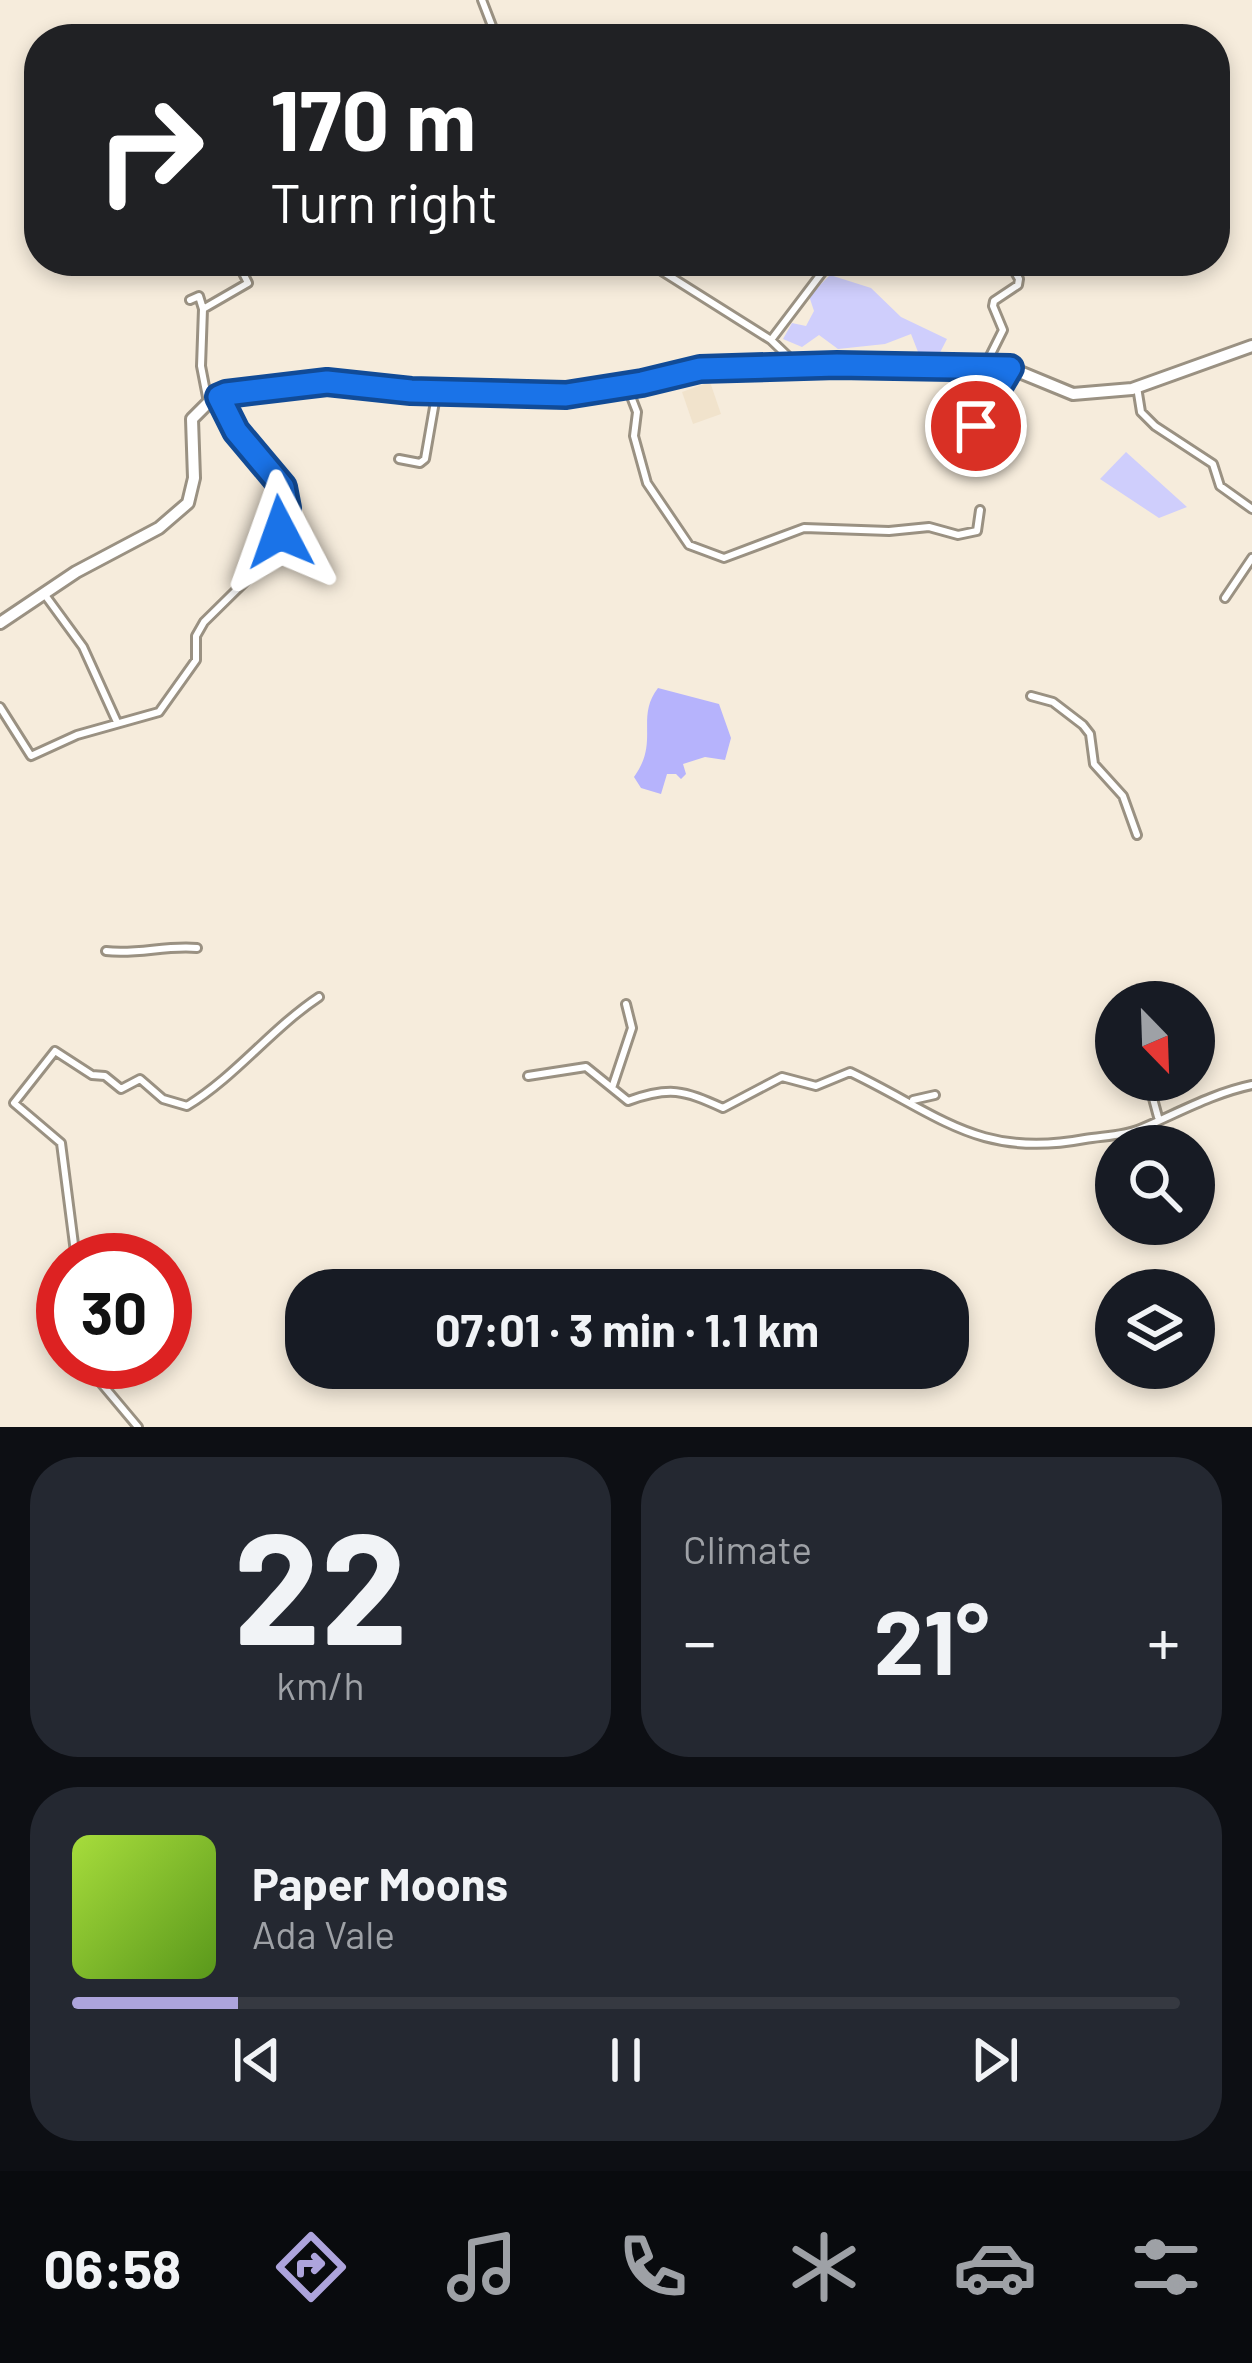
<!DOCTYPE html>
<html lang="en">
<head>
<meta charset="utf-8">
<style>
	:root { --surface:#171b24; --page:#242831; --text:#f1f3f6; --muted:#9ea1a6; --line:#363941; --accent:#ada4dc }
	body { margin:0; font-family:Barlow,sans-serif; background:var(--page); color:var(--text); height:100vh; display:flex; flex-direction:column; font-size:45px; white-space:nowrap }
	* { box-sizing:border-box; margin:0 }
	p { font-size:39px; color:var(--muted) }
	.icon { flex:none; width:66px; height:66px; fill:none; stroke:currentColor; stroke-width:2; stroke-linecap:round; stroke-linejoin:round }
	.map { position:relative; height:1427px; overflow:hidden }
	.panel { display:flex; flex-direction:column; gap:30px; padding:30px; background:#0d0f14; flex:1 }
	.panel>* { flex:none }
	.top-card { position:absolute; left:24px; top:24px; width:1206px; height:252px; border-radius:48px; box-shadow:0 6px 18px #0003; background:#202124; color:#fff; overflow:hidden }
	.needle { width:78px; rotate:157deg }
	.buttons { position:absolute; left:1095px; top:981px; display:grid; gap:24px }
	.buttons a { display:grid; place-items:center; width:120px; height:120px; border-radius:50%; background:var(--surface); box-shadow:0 6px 18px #0003; font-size:60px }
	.speed { position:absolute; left:36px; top:1233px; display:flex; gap:24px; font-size:60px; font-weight:700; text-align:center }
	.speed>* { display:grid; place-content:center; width:156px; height:156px; border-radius:50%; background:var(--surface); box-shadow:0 6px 18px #0003; line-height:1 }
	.speed .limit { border:18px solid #d22; background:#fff; color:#111 }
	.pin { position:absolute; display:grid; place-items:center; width:102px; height:102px; color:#fff; margin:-51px; border:6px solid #fff; border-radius:50%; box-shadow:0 3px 12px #0007 }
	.me { position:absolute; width:132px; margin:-66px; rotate:356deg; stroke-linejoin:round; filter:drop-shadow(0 0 9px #0008) }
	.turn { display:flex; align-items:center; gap:42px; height:252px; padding:0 48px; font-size:54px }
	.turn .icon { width:156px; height:156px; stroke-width:2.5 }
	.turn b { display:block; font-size:84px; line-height:102px }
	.big { font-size:90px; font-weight:700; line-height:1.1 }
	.panel .card { flex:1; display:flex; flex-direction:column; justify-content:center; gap:18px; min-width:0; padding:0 42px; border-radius:48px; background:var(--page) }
	.panel .dial { align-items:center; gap:0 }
	.dial b { font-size:156px; line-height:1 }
	.song { display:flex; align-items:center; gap:36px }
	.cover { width:144px; height:144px; border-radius:18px; background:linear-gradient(135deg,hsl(80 70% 55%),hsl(90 70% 35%)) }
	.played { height:12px; border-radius:6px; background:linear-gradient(90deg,var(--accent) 15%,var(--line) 15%) }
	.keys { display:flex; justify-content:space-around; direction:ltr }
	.heat { display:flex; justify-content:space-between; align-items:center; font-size:66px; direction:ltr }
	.panel .tiles { flex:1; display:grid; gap:30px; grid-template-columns:1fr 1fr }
	.card:last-child { grid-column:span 2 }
	.trip { position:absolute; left:285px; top:1269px; width:684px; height:120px; border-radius:48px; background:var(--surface); box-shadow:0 6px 18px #0003; font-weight:700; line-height:120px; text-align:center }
	.menu { display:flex; height:192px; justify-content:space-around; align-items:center; background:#090b0e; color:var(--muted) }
	.menu .icon { width:84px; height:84px }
	.menu .current { color:var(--accent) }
	.menu b { font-size:54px; color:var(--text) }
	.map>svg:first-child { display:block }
</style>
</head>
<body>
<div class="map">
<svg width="1252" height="1427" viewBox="0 0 1252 1427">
	<rect width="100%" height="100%" fill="#f6ecdc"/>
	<path fill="#f1e3cc" d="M710 382 721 414 693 424 682 392Z"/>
	<path fill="#cfcefc" d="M830 275 871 288 901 317 947 339 932 368 920 357 911 334 885 344 838 349 819 335 802 347 783 339 792 323 806 326 814 311 809 296Z
		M1126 452 1187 507 1159 518 1100 479Z"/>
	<path fill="#b6b3fc" d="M658 688 719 704 731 738 725 760 705 757 683 764 686 774 681 779 676 774H667L661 794 641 788 634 777C660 741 635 718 658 688Z"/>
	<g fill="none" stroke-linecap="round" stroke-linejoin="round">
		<defs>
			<path id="street" d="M482 0 497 39
				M653 261 660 270 771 340 795 363
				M190 300 199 296 203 309
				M771 340 824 270
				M985 366 1003 330 993 306 994 301 1018 285 1019 279 1009 261
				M627 386 637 412 634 436 647 483 689 545 724 558 804 528 889 531 929 527 958 535 977 531 980 510
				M1137 387 1141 412 1155 426 1213 464 1220 486 1252 509
				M208 402 201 366 203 309 248 283 237 261
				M976 426 1010 368
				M399 459 420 463 425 459 437 390
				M45 595 83 647 117 722
				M1225 598 1252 558
				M1031 696 1053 702 1083 725 1090 734 1094 764 1123 796 1137 835
				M0 707 31 756 77 735 159 712 196 660V636L204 622 272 555 287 508 283 487 236 431 219 397
				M106 951C137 955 165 945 197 948
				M626 1004 632 1028 612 1088 628 1101C670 1086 683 1090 723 1108L782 1077 816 1086 850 1072C940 1115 979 1159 1085 1139 1102 1136 1124 1136 1140 1129 1176 1114 1213 1093 1252 1085
				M528 1076 586 1067 612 1088
				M1148 1080 1158 1117
				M913 1100 935 1095
				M76 1260 61 1143 14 1103 55 1051 92 1075 105 1076 121 1089 140 1079 163 1099 187 1106C236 1076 271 1029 319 997
				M90 1362 91 1371 138 1427"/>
			<path id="primary" d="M0 623 76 572 159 528 188 503 194 478 192 419 208 403 226 394 327 382 411 391 469 390 565 395 642 384 701 369 837 365 1010 368 1073 394 1132 389 1252 346"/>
		</defs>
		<use href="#street" stroke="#9a9182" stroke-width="12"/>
		<use href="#primary" stroke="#9a9182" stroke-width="16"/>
		<use href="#street" stroke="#fff" stroke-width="6"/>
		<use href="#primary" stroke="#fff" stroke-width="10"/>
	</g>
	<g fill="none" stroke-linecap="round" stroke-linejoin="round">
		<defs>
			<path id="route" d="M280 532 287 508 283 487 236 431 219 397 226 394 327 382 411 391 566 395 642 383 700 369 837 365 1010 368 976 426"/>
		</defs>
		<use href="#route" stroke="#114b97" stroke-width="30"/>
		<use href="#route" stroke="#1a73e8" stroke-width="21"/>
	</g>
</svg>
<div class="buttons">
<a><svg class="needle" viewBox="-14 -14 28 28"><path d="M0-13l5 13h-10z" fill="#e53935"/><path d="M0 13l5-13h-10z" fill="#9ea1a6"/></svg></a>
<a><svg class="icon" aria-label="search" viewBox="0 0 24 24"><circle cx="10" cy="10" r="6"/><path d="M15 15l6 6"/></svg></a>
<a><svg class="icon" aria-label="layers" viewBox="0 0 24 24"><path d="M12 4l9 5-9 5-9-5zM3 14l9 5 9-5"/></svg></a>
</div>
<div class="speed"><div class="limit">30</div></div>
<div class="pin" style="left:976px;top:426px;background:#d93025"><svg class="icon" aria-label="arrive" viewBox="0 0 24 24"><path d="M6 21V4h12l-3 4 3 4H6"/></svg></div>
<svg class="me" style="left:280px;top:532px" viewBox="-20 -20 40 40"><path d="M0-17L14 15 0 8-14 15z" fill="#1a73e8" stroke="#fff" stroke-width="4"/></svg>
<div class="trip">07:01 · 3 min · 1.1 km</div>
<div class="top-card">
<div class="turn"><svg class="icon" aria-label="right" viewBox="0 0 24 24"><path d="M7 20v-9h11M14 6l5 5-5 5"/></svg><div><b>170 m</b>Turn right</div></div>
</div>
</div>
<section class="panel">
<div class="tiles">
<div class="card dial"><b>22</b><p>km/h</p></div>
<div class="card"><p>Climate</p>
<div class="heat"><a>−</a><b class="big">21°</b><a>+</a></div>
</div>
<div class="card">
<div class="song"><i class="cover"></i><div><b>Paper Moons</b><p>Ada Vale</p></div></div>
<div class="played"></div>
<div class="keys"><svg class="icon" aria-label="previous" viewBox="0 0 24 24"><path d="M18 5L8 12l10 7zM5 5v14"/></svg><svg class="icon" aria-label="pause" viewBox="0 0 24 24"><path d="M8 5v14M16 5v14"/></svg><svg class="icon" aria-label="next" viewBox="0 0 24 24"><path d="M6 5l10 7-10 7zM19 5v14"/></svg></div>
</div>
</div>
</section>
<nav class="menu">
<b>06:58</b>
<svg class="icon current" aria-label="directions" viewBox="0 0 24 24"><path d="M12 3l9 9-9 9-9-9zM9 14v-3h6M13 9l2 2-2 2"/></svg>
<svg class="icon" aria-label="music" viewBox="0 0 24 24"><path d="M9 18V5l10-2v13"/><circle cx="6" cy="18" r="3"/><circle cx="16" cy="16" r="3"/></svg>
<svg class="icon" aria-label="phone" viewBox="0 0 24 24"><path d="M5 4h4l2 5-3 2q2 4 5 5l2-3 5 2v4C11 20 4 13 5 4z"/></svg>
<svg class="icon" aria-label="climate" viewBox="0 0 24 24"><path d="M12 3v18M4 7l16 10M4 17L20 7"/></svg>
<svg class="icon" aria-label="car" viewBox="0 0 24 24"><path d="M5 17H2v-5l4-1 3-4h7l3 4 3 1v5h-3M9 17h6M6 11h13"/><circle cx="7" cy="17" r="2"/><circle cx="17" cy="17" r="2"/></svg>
<svg class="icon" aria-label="filters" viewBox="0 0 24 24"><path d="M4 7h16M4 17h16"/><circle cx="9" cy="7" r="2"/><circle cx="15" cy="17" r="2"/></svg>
</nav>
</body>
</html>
